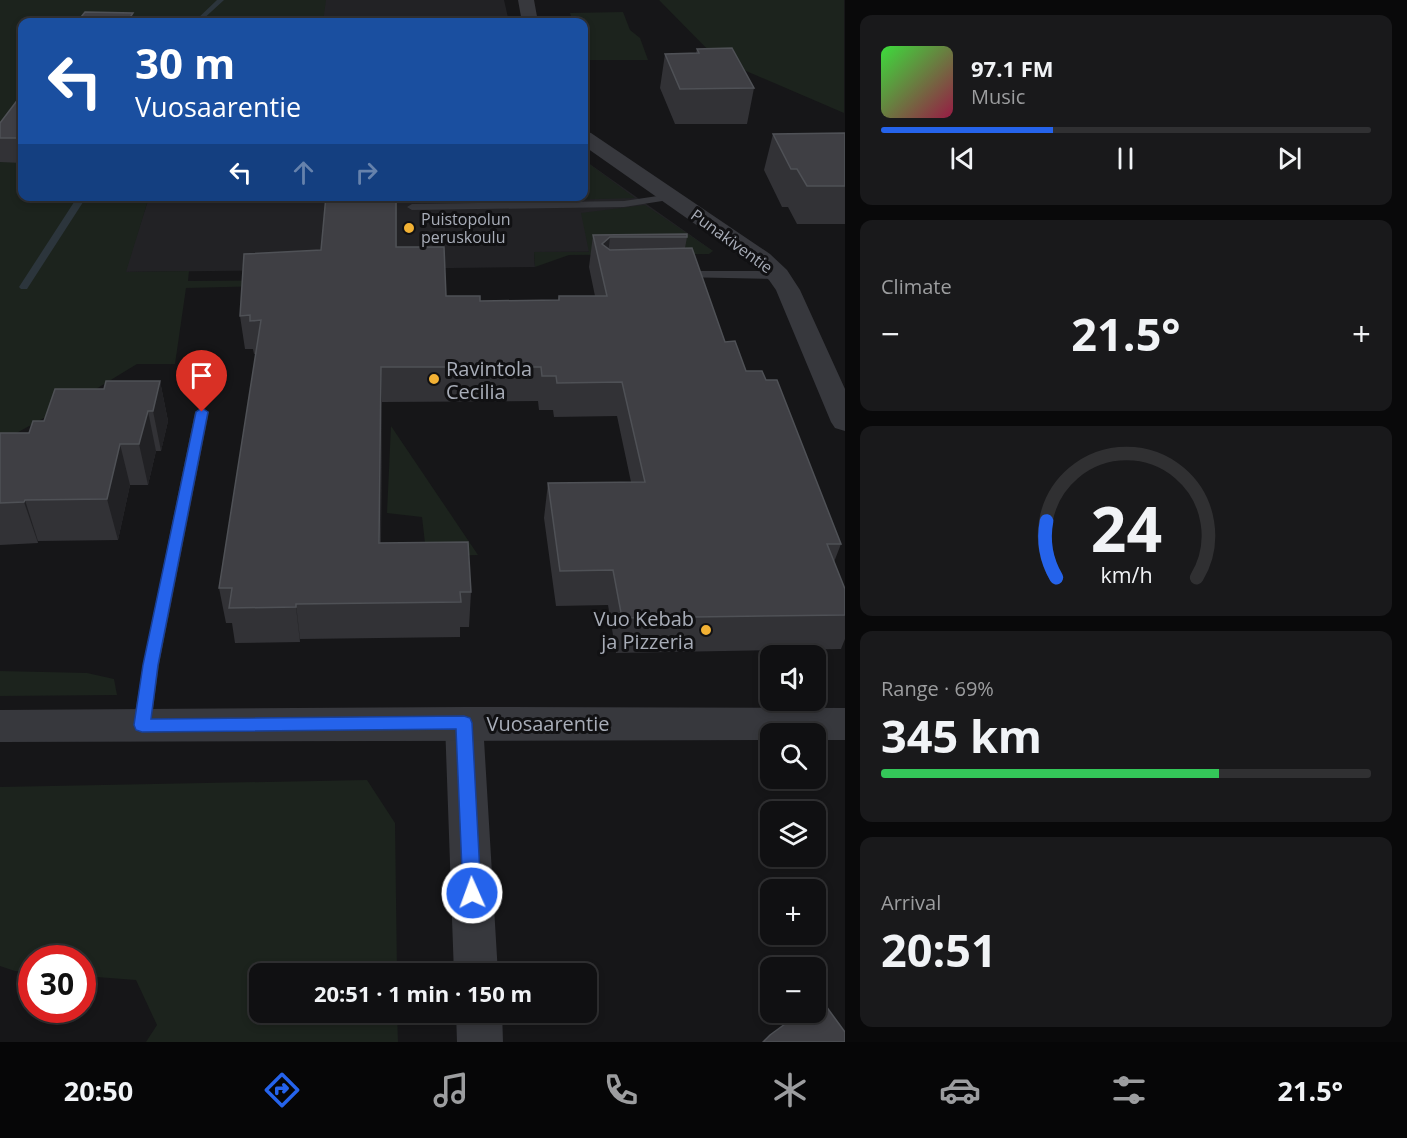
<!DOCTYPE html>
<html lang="en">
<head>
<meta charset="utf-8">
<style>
	:root { --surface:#101012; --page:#19191b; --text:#f1f3f6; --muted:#9c9d9f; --line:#303032; --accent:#2563eb }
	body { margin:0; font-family:"Open Sans",sans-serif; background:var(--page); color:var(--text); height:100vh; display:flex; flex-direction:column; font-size:22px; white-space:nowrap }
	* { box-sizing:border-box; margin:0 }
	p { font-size:20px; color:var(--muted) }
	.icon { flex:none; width:33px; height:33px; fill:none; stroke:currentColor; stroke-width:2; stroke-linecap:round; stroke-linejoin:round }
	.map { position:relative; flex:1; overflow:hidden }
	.side { display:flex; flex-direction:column; gap:15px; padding:15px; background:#09090a; width:562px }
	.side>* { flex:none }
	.hud { position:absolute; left:18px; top:18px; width:570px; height:183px; border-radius:12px; box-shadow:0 3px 9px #0003,0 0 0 2px var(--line); background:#1a4fa0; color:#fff; overflow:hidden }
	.controls { position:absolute; left:760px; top:645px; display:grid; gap:12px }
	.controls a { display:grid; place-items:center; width:66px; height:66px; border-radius:12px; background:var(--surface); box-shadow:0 3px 9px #0003,0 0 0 2px var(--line); font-size:30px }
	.speed { position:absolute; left:18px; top:945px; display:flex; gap:12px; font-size:30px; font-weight:700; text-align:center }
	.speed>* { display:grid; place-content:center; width:78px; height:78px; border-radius:50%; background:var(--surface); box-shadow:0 3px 9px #0003,0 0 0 2px var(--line); line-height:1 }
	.speed .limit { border:9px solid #d22; background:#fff; color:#111 }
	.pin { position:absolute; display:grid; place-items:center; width:51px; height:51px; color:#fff; margin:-62px -26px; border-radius:50% 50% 50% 0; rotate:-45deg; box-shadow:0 0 6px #0007 }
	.pin .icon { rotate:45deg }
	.me { position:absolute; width:66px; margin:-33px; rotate:358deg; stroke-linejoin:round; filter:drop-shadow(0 0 4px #0008) }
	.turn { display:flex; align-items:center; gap:21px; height:126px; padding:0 18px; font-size:27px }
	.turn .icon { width:78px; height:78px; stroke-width:2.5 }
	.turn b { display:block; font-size:42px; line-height:51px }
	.lanes { display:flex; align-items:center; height:57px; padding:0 18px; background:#0003; justify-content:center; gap:30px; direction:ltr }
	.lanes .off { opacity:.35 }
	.big { font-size:45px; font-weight:700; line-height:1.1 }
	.side .tile { flex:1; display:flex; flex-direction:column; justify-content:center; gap:9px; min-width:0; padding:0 21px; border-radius:12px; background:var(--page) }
	.side .dial { align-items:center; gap:0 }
	.dial svg { height:156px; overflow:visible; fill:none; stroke:var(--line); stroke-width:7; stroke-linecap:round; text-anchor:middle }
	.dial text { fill:var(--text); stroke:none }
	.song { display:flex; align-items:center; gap:18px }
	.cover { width:72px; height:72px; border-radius:9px; background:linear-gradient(135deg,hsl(120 70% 55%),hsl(340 70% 35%)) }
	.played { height:6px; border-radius:3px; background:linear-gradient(90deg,var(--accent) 35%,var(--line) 35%) }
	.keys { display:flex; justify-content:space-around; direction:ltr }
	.heat { display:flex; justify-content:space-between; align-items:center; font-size:33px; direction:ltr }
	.charge { height:9px; border-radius:4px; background:linear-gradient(90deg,#34c759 69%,var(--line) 0) }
	.trip { position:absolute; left:249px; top:963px; width:348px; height:60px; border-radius:12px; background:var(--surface); box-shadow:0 3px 9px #0003,0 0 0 2px var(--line); font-weight:700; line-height:60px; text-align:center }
	.dock { display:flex; height:96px; justify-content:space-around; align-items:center; background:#060607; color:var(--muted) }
	.dock .icon { width:42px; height:42px }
	.dock .active { color:var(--accent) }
	.dock b { font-size:27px; color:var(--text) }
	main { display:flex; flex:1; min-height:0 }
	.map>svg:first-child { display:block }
</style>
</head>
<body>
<main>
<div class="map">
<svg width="845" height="1042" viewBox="0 0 845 1042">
	<rect width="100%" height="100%" fill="#161618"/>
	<path fill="#222225" d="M233 0H504L509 22H215Z
		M584 160 713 251 534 252 535 267 125 272 149 197 584 196Z"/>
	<path fill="#1c231d" d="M0 0H326L323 22H22V196L149 197 126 272 189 271 188 281 299 280 301 285 186 288 175 364H137L86 395 0 442Z
		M659 0H844V113L716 58Z
		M623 12 630 30 640 38 648 60H584V22H573L570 13Z
		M584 160 635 198 528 201V197L584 196Z
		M645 205 713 251 709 254 569 255 535 267 534 252H589L581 213Z
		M391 426 478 555 393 557 425 543 422 517 387 513Z
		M0 671 87 673 114 679 117 695 0 696Z
		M367 780 395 823 397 973 260 974V1012L397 1013 398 1042H146L157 1025 136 980 83 976 82 958H32L31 972 15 971 0 966V787Z"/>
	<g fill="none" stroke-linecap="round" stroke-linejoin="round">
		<path fill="#2c353c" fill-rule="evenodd" d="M217 0H224L200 22H194Z
			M78 196H87L27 289H21L19 287Z"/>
		<path fill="#37383d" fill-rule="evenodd" d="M671 194 676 197 675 199 624 207 412 210 407 207 412 204 624 201Z
			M682 271H778L784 275 778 279 678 277V273Z
			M202 408 209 412 159 665 151 725 148 730 142 732 136 730 133 725 143 665 195 412Z"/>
		<path fill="#37383d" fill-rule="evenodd" d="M518 0H534L538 22H522Z
			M584 131 591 133 770 254 787 270 800 290 845 389V431L835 428 831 422 776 290 769 280 752 264 584 146Z
			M464 708 477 712 483 723 498 974H454L445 723 451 712Z
			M456 1012H502L503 1042H457Z"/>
		<path fill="#37383d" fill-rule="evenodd" d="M464 707 845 708V740H816V734H771V740L0 742V710Z"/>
	</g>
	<path fill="#323236" d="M697 49 754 88 747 124H675L660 88 665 54 696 53Z
		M22 94V163L0 162V123Z
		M845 133V224H797L788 207H782L764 170 773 134Z
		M397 196V247L446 296 480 301 558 300 559 296H595L589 267 593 235 687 237 685 248 725 342 746 371 766 380 841 544 834 562 845 589V639L841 649 616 653 608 605 556 606 544 518 548 483 631 482 617 416 554 417 553 410H539L538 401 382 402 381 543 471 592 469 627H460V637L300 639V642L235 643 232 623H226L219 588 256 354H254L253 349H245L240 316 321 250Z
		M160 381 168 421 161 451H156L148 485H130L118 540 38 541V543L0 545V433H29L44 421 104 389Z"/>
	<path fill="#212124" d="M133 13 135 22H127Z
		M610 237 606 270 602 244Z
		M381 367 382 402 380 578 379 543Z
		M160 381 168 421 161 451 153 411Z
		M148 411 156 451 148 485 139 444Z
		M120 444 130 485 118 540 107 499Z
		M25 500 38 541V543L24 502Z
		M296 604 300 639V642L296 607Z"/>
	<path fill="#3f3f44" stroke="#4f5156" stroke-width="1.5" d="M85 12 133 13 127 22H77Z
		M732 48 754 88 680 89 665 54 699 53 697 49Z
		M22 94V138H0V123Z
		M845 133V186H807L797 169H791L773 134Z
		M326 196H396V247H444L446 296H480V301L559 300V296H607L593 235 687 234V237H610L602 244 610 250 692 248 725 342 735 341 746 371H762L766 380H777L841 544H827L845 589V615L622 618 613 570 560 571 548 483 645 482 622 382 557 383 556 376H542L541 367H381L379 543 468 542 471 592H460L461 602 296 604V607L229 608 232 588H219L261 320 250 321V315L240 316 244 254 321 250Z
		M106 381H160L153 411H148L139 444H120L107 499 25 500 24 502 0 503V433H29L33 421H44L55 389H104Z
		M823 1002 845 1032V1042H763L770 1035 796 1016 803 1012H816V1005Z"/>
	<path fill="#2563eb" stroke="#184099" stroke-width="1.5" d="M202 408 208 412 158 665 151 719 464 716 470 718 472 723 481 893 478 899 472 901 465 899 463 893 456 729 142 732 136 730 134 725 143 665 196 412Z"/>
	<g fill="#f2b134" stroke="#111113" stroke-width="2">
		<circle cx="409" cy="228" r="6"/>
		<circle cx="434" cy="379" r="6"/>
		<circle cx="706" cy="630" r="6"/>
	</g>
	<g text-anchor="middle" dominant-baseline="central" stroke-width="6" stroke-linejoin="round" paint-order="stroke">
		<g font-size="16" fill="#a8adb8" stroke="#111113" text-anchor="start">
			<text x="421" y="219">Puistopolun<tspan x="421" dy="18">peruskoulu</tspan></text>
		</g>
		<g font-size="16" fill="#a8adb8" stroke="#111113">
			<text transform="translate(732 241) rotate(36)">Punakiventie</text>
		</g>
		<g font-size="20" fill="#a8adb8" stroke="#111113" text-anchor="start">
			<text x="446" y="368">Ravintola<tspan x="446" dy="23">Cecilia</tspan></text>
			<text x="694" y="618" text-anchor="end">Vuo Kebab<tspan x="694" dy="23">ja Pizzeria</tspan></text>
		</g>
		<g font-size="20" fill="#a8adb8" stroke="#111113">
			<text x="548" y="723">Vuosaarentie</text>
		</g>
	</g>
</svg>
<div class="controls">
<a><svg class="icon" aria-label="sound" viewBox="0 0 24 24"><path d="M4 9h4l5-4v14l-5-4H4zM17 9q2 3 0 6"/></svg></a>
<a><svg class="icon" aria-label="search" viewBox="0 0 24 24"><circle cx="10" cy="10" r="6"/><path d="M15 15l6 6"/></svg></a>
<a><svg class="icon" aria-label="layers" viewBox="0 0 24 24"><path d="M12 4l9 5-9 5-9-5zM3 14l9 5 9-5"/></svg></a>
<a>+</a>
<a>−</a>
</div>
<div class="speed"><div class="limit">30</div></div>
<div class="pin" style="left:202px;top:412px;background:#d93025"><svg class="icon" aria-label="arrive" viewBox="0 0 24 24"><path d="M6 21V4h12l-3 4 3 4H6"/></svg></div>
<svg class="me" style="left:472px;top:893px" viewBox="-20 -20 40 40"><circle r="17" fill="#2563eb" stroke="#fff" stroke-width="3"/><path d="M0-11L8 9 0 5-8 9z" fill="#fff"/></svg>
<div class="trip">20:51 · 1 min · 150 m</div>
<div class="hud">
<div class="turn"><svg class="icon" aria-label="left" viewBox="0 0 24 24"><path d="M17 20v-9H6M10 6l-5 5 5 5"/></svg><div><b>30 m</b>Vuosaarentie</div></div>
<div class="lanes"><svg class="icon" aria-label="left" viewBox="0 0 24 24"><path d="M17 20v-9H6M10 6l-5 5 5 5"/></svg><svg class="icon off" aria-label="ahead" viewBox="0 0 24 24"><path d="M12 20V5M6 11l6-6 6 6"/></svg><svg class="icon off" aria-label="right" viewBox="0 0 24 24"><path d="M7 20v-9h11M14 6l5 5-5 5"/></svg></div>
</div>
</div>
<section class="side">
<div class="tile">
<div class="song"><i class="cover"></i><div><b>97.1 FM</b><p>Music</p></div></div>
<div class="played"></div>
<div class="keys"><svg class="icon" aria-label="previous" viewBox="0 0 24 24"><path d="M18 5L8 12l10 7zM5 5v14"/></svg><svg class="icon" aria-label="pause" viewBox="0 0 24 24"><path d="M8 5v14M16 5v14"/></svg><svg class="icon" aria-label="next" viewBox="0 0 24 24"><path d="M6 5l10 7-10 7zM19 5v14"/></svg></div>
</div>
<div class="tile"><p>Climate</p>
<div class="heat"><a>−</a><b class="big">21.5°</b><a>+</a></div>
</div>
<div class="tile dial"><svg viewBox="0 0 100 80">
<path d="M14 69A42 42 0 1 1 86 69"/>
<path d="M14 69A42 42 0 0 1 9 40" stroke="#2563eb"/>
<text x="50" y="56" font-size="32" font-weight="700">24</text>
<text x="50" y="72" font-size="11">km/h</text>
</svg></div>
<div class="tile"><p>Range · 69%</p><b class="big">345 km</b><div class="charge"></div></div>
<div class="tile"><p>Arrival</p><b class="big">20:51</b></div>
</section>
</main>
<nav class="dock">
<b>20:50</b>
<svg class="icon active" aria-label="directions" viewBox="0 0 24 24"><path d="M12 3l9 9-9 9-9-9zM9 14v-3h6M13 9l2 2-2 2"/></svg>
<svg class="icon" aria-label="music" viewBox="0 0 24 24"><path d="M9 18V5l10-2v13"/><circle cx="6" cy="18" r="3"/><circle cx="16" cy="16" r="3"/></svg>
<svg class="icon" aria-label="phone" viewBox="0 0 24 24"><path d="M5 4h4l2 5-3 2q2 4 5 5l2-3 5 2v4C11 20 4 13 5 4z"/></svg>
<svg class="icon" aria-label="climate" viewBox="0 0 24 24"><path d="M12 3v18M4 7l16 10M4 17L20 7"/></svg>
<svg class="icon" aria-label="car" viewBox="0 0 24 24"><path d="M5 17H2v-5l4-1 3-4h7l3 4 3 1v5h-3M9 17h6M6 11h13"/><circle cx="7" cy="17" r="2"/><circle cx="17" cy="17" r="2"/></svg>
<svg class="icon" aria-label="filters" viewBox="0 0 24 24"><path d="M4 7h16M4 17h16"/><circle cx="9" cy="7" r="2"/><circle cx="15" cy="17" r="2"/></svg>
<b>21.5°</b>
</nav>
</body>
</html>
